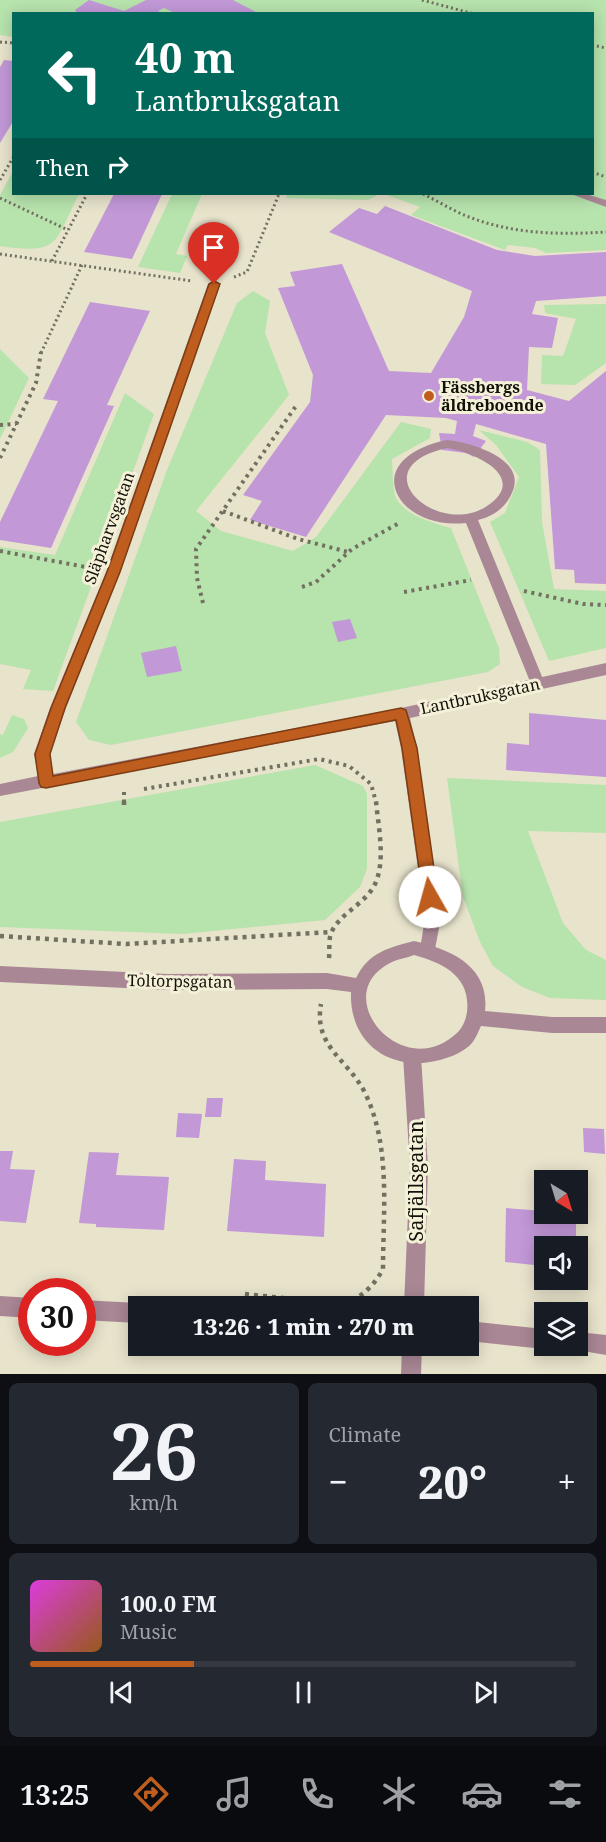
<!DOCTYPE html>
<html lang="en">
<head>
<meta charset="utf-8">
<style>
	:root { --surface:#171b24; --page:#242831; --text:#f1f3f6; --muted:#9ea1a6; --line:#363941; --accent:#be5d1e }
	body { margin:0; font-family:"Noto Serif",serif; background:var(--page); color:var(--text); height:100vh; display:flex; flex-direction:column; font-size:22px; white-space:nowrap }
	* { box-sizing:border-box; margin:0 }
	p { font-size:20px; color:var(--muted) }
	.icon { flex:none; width:33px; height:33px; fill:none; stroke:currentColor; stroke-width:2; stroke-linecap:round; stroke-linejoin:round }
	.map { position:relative; height:1374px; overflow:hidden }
	.sheet { display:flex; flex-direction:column; gap:9px; padding:9px; background:#0d0f14; flex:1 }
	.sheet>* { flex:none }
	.guide { position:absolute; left:12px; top:12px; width:582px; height:183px; border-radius:0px; box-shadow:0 3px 15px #0003; background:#00695c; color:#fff; overflow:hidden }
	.needle { width:39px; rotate:142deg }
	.tools { position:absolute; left:534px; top:1170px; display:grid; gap:12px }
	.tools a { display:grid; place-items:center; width:54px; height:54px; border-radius:0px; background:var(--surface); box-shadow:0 3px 15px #0003; font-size:30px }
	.speed { position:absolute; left:18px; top:1278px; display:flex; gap:12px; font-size:30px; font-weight:700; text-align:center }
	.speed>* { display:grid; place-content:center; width:78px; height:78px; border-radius:50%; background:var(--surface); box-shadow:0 3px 15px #0003; line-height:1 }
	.speed .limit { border:9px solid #d22; background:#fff; color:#111 }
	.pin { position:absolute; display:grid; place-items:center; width:51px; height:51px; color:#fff; margin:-62px -26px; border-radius:50% 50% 50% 0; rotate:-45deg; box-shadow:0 0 6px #0007 }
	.pin .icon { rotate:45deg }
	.me { position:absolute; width:66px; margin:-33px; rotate:353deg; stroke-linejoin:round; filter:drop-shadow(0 0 4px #0008) }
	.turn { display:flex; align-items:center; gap:21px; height:126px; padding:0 24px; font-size:27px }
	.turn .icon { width:78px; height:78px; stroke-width:2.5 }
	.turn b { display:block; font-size:42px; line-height:51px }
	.then { display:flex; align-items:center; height:57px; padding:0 24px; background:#0003; gap:12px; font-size:22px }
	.big { font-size:45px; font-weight:800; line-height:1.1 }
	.sheet .card { flex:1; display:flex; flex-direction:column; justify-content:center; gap:9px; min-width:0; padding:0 21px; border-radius:9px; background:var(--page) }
	.sheet .dial { align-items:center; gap:0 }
	.dial b { font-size:78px; line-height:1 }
	.song { display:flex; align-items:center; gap:18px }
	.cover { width:72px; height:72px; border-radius:9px; background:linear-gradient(135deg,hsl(300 70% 55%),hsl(30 70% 35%)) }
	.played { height:6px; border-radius:3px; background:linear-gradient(90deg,var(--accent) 30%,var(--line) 30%) }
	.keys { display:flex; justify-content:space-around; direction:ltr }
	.heat { display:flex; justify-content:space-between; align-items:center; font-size:33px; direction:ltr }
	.sheet .tiles { flex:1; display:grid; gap:9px; grid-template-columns:1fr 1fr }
	.card:last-child { grid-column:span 2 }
	.trip { position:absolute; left:128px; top:1296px; width:351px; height:60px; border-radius:0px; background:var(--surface); box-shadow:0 3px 15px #0003; font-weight:800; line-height:60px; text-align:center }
	.dock { display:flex; height:96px; justify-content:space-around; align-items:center; background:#090b0e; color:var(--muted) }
	.dock .icon { width:42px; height:42px }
	.dock .on { color:var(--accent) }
	.dock b { font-size:27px; color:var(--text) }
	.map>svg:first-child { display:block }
</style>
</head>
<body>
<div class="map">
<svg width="606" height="1374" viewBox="0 0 606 1374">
	<rect width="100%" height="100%" fill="#e8e3cb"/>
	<path fill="#b7e3ad" d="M0 0H606V250L546 253 535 248 508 245 505 250 411 215 420 207 384 194H592V14H14L13 37 0 35Z
		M13 171 14 194H79C54 243 61 255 0 246V195Z
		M172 194H202L176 254 187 256 180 273 138 267Z
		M287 194H379L368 200 286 198Z
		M253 291 270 301 265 333 289 395 196 511 221 531 293 551 316 537 401 422 431 429 430 438 392 459C393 470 392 488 396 498 406 516 433 523 451 528L499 648 500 664 488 672 111 745 89 740 76 722 167 470 237 303Z
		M606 304V363L575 385 541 384 542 355 563 356 576 319 545 313 544 305Z
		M0 349 29 378 0 439Z
		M125 393 154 414 53 691 23 689 31 670 0 664V547L55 555Z
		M479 430 527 442 540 450 542 522 554 589 606 591V648L549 661 490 522 505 513 519 477 496 445Z
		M12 715 24 719 28 728 13 752 0 758V734L3 735Z
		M315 765 363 786 367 794V869L360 887 325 920 183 934 0 927V822Z
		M447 778 606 785V833L528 831 563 923 586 950 606 960V1000L550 998 522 987 493 966 480 942 463 897Z"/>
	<path fill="#c298d7" d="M89 0 124 11 146 0H233L260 14H177L164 8 158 11 164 14H78L75 10Z
		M4 60 14 61V120L0 143V67Z
		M114 194H162L132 259 84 252Z
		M385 206 497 250 535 256 606 252V296L536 301 532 314 558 318 552 348 529 347 527 390 569 401 606 371V584L575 583 574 570 555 569 546 444 476 424 473 436 486 441 474 457 466 453 442 450 439 433 455 434 457 421 446 418 386 415 306 537 250 520 262 501 243 495 310 402 313 375 278 288 295 286 290 272 342 264 389 371 431 373 464 317 472 291 329 232 359 208 377 214Z
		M90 302 150 311 107 405 114 406 51 548 0 540V522L58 401 43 399Z
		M350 619 357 638 338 642 332 622Z
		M176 646 182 671 147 677 141 653Z
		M529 713 606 720V777L506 770 507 743 529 745Z
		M207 1098H223L221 1117H205Z
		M178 1113 202 1114 199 1138 176 1137Z
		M583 1128 604 1129 605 1154 584 1152Z
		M0 1151H13L10 1169 35 1170 26 1223 0 1221Z
		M89 1152 119 1153 116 1175 169 1177 164 1230 96 1227V1224L79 1223Z
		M234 1159 266 1161 265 1180 326 1184 324 1237 227 1231Z
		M506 1208 544 1211V1214H576V1246H544V1266L505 1262Z"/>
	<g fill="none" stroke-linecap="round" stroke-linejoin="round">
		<path stroke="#737061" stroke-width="3" stroke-dasharray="2 3" stroke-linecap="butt" d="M422 0 474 14
			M0 42 14 43
			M592 45 606 48
			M592 172 606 177
			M0 180 14 156
			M423 194C438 201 453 211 469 217 513 234 559 235 606 232
			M0 198 68 230
			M0 254 192 281
			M52 261 87 194
			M234 277 247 272 279 194
			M41 353 82 265"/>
		<path stroke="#737061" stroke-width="4" stroke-dasharray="3 4.5" stroke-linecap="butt" d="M0 425 16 424
			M0 458 36 383 41 352
			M223 511 298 539 348 552
			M0 551 91 568
			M302 587 316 582 352 549 401 522
			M524 591 583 604 606 605
			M404 592 471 580
			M203 603 197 578 196 549 296 406
			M144 789 319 759 349 766 371 784 376 802
			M124 792V802"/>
		<path stroke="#737061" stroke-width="4.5" stroke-dasharray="4 5" stroke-linecap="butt" d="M124 801V808
			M0 936 126 944 331 932
			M329 958C330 950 328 938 332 931 343 910 369 903 377 879 385 856 378 825 376 801
			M245 1294 338 1304C358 1302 374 1286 383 1269 383 1212 391 1148 366 1095 350 1060 313 1048 321 1004"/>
		<path fill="#a98795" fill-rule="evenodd" d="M571 194H586L606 200V207Z
			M447 440C472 443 530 459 511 495 504 509 493 516 478 520L545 684 543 688H533L531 684 466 523C396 531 356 459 447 440ZM447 448C474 452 530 477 487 506 438 539 358 468 447 448Z"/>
		<path fill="#a98795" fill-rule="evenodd" d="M214 280 220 284 120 572 66 708 50 754 53 774 401 708 606 663V675L410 718 417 748 441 918 434 954 428 956 422 954 420 949 425 918 401 748 395 721 0 796V784L38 776 34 754 50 708 106 572 208 284Z
			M412 1048 418 1050 421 1056 428 1167 424 1306H404L410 1167 403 1056 406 1050Z
			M0 1296 32 1298V1318L0 1316Z
			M82 1300 138 1303 145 1306H138V1323L82 1320Z
			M468 1321 544 1329V1346H551L544 1349 468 1341Z
			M578 1332 606 1335V1355L571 1349 569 1346H578Z
			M402 1346H422L421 1374H401Z"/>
		<path fill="#a98795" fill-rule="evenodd" d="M414 941C450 949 490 966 485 1011L552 1017H606V1033H552L481 1026C478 1032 476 1038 472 1043 464 1052 451 1057 440 1060 391 1073 349 1044 351 992L327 989 167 990 0 982V966L167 974 327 973 356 978C369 952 388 948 414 941ZM414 955C443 963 471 976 467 1012 466 1019 463 1027 458 1032 403 1086 325 994 392 962 398 959 407 958 414 955Z"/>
	</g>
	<path fill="#be5d1e" stroke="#7c3c14" stroke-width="1.5" d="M214 281 220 284 120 572 65 708 50 754 53 776 401 708 406 710 417 748 438 897 436 902 430 904 425 902 423 897 402 748 396 720 46 788 41 787 39 783 35 754 51 708 107 572 209 284Z"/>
	<circle fill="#be5d1e" stroke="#f5f0d8" stroke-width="2" cx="429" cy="396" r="6"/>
	<g text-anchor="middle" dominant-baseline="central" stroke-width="6" stroke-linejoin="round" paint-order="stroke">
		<g font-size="16" font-weight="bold" fill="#121109" stroke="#f5f0d8" text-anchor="start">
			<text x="441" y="387">Fässbergs<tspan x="441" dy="18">äldreboende</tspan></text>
		</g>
		<g font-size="16" fill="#121109" stroke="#f5f0d8">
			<text transform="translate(109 528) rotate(-70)">Släpharvsgatan</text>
			<text transform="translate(480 696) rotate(-12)">Lantbruksgatan</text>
			<text transform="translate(180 981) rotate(1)">Toltorpsgatan</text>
		</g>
		<g font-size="20" fill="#121109" stroke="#f5f0d8">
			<text transform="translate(415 1181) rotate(-90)">Safjällsgatan</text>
		</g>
	</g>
</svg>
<div class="tools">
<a><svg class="needle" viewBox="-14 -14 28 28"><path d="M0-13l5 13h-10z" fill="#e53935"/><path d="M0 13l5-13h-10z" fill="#9ea1a6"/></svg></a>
<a><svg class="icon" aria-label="sound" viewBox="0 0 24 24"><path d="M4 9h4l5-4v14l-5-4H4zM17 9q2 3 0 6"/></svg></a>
<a><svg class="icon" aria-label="layers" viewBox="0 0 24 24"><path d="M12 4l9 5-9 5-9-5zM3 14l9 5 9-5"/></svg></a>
</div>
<div class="speed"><div class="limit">30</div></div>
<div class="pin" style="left:214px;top:284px;background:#d93025"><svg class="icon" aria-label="arrive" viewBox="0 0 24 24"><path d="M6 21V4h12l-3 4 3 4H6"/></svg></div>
<svg class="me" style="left:430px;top:897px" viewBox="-20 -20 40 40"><circle r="19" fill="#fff"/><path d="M0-13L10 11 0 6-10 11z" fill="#be5d1e"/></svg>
<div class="trip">13:26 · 1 min · 270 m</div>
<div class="guide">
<div class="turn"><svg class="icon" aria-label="left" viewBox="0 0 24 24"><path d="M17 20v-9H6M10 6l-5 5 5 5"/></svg><div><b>40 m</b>Lantbruksgatan</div></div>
<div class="then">Then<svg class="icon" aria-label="right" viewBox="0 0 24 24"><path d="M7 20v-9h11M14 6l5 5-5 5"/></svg></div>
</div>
</div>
<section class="sheet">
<div class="tiles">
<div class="card dial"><b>26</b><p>km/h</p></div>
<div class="card"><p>Climate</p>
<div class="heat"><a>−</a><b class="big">20°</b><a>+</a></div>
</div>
<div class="card">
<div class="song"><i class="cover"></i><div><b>100.0 FM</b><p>Music</p></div></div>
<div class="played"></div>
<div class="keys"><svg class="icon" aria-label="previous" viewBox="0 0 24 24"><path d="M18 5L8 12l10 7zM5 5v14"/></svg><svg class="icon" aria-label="pause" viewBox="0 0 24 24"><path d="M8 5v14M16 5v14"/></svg><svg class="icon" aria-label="next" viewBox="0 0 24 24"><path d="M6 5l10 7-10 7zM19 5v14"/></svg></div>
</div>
</div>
</section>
<nav class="dock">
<b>13:25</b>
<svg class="icon on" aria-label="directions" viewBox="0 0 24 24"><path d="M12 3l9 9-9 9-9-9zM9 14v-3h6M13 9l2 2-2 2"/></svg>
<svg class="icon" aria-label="music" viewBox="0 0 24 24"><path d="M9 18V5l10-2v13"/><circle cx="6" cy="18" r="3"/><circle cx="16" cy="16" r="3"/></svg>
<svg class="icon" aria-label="phone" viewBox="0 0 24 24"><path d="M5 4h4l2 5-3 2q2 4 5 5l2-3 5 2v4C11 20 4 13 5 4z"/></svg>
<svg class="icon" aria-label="climate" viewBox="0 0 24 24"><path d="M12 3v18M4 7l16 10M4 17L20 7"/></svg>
<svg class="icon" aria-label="car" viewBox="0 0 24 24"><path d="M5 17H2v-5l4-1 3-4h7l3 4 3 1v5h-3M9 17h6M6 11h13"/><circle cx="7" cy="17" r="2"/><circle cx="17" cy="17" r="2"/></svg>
<svg class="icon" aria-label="filters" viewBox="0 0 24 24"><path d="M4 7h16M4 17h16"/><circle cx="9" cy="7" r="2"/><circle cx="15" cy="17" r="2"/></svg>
</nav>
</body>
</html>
